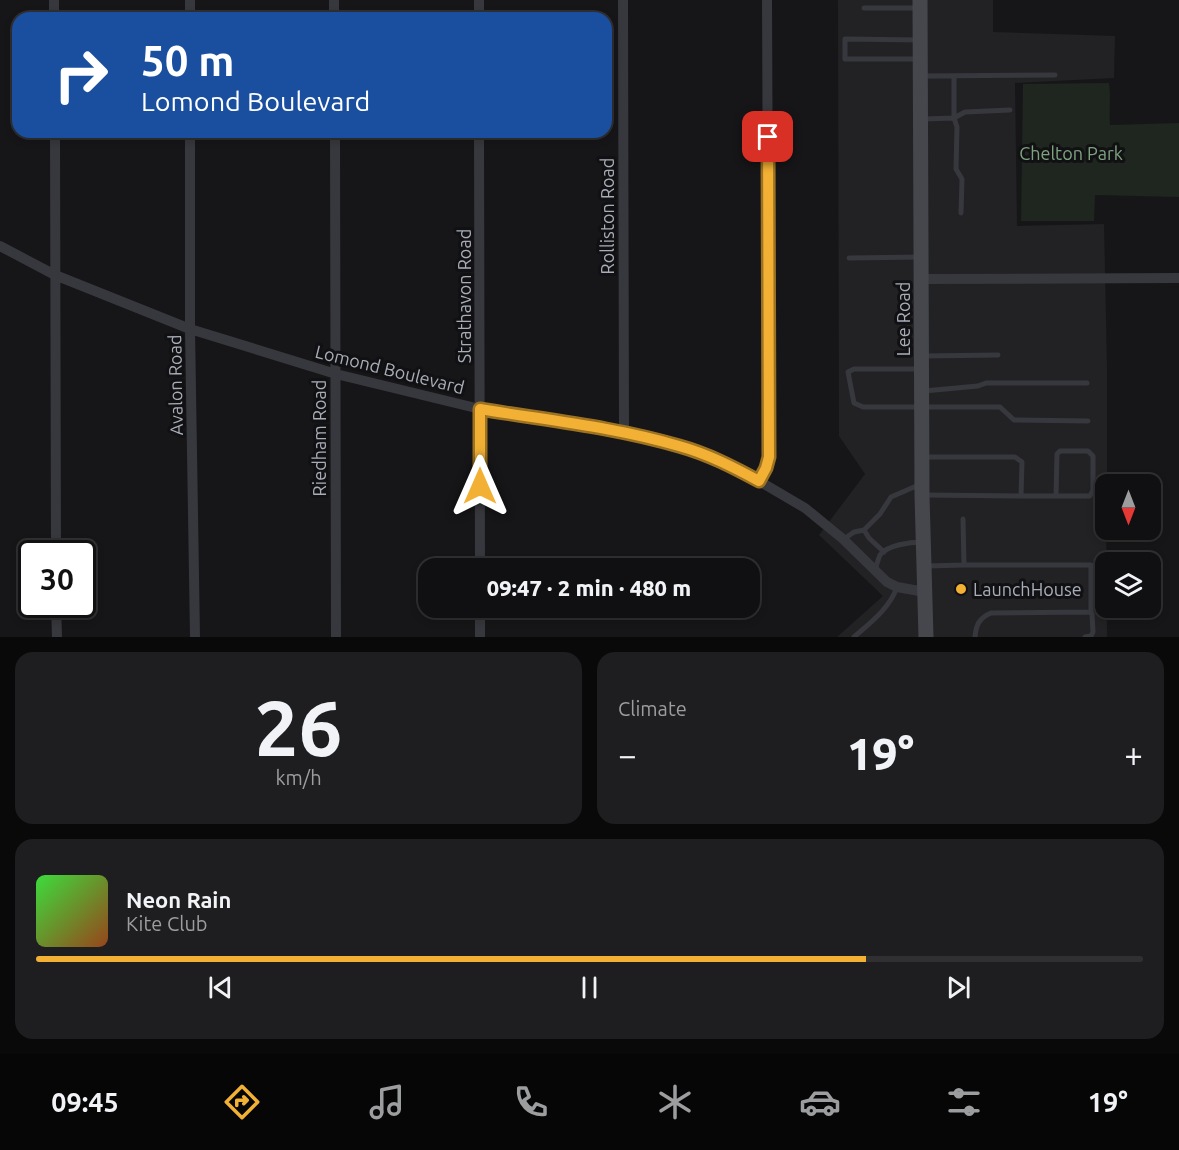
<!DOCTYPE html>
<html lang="en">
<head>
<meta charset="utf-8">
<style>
	:root { --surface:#101012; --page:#1e1e20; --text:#f1f3f6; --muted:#9c9d9f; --line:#303032; --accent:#f2b134 }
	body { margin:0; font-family:Ubuntu,sans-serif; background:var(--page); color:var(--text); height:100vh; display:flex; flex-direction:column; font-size:22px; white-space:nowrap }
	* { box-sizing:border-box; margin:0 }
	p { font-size:20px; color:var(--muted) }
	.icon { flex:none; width:33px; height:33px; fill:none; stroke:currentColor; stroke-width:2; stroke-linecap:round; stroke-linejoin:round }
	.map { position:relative; height:637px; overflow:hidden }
	.sheet { display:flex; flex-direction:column; gap:15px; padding:15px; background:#09090a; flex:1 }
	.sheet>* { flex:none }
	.top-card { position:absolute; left:12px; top:12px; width:600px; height:126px; border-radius:18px; box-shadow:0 3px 9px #0003,0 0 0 2px var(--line); background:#1a4fa0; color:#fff; overflow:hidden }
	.needle { width:39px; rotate:180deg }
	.buttons { position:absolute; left:1095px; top:474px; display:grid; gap:12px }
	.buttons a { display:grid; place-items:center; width:66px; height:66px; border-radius:12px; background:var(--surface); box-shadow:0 3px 9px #0003,0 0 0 2px var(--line); font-size:30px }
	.speed { position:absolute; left:18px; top:540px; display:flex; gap:12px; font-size:30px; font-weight:700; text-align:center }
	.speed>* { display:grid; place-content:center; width:78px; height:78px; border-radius:50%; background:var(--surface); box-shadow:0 3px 9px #0003,0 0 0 2px var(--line); line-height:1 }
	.speed .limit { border:3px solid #111; border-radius:9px; background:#fff; color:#111 }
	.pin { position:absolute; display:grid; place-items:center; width:51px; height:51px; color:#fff; margin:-26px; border-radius:12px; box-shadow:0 3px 9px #0006 }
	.me { position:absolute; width:66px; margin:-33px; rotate:0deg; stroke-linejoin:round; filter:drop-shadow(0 0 4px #0008) }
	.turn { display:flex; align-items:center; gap:21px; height:126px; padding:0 30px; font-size:27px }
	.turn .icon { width:78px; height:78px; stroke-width:2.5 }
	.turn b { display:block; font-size:42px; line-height:51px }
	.big { font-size:45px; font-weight:800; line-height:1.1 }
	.sheet .tile { flex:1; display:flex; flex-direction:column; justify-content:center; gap:9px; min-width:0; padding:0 21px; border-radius:18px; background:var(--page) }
	.sheet .dial { align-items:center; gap:0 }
	.dial b { font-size:78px; line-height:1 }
	.song { display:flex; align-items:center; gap:18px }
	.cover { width:72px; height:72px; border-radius:9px; background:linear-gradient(135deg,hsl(120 70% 55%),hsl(20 70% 35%)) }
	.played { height:6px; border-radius:3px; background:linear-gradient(90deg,var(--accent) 75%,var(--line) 75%) }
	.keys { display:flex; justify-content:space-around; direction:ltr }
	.heat { display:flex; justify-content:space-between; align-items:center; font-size:33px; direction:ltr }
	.sheet .tiles { flex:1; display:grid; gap:15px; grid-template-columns:1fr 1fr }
	.tile:last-child { grid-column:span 2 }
	.trip { position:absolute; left:418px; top:558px; width:342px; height:60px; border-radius:18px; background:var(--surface); box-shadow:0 3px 9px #0003,0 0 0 2px var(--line); font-weight:800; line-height:60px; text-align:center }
	.tab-bar { display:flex; height:96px; justify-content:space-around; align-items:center; background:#060607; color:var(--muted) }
	.tab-bar .icon { width:42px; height:42px }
	.tab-bar .on { color:var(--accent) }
	.tab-bar b { font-size:27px; color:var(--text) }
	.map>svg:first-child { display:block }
</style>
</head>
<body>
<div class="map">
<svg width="1179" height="637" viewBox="0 0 1179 637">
	<rect width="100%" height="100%" fill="#161618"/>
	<path fill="#222225" d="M838 0H993V32L1115 36 1114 78 1015 83 1017 226 1104 224 1107 368V484H1106L1107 637H837L883 596 819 535 865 474 839 436Z"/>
	<path fill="#1e261f" d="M1109 83C1111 98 1109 111 1110 125L1179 123V197L1095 195 1094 221H1021L1023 84Z"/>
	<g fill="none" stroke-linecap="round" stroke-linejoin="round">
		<path stroke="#37383d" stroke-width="5" d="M864 8H919
			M919 40 845 39V59H920
			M922 76 1055 75
			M954 76V118
			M954 118 965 112 1010 110
			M923 119 954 118 957 127 956 169 962 179 961 213
			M849 258 920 257
			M924 356 998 355
			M920 369H854L848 372 854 403 863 407H1000L1014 420 1088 421
			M924 391 978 386 986 383H1087
			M924 495 1021 496 1022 462 1015 457H924
			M1021 496H1090L1093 490V456L1088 451H1060L1057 454 1056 496
			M844 539 854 532 864 530
			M884 552 869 538 864 530 880 514 891 497 921 484
			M964 565H1091V613
			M926 566 964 565 963 519
			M875 569C877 565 878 559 880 555 887 545 911 542 922 542
			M854 637C870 623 890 608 897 587
			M975 637C976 625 979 618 991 613L1090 612 1092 614 1093 632 1091 636 1085 637"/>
		<path stroke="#37383d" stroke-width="10" d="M54 0V18
			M334 0V18
			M479 0V18
			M623 0 624 433
			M190 18V0
			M55 132 56 554
			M190 132V329L195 637
			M335 132 336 637
			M479 132 480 568
			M0 246 55 275 190 329 336 374 480 409 624 433 679 446 717 459 759 481 805 508 843 539 887 582 897 587 925 592
			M922 279 1179 278
			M759 481 766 468 769 457 767 0
			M56 604 57 637
			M480 608V637"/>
		<path stroke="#45474d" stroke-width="15" d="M920 0 922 495 926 637"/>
	</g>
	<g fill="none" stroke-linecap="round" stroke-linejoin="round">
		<defs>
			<path id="route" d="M480 486V409C546 420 615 427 679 446 708 454 733 467 759 481L766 468 769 457 768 137"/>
		</defs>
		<use href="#route" stroke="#9d7322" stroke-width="15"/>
		<use href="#route" stroke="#f2b134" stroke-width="10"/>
	</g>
	<circle fill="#f2b134" stroke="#111113" stroke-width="2" cx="961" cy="589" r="6"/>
	<g text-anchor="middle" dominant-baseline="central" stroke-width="6" stroke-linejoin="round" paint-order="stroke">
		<g font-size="18" fill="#7fa381" stroke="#111113">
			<text x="1071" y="153">Chelton Park</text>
		</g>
		<g font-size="18" fill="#a8adb8" stroke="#111113">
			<text transform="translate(607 216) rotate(-90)">Rolliston Road</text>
			<text transform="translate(464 296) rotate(-90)">Strathavon Road</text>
			<text transform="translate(903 319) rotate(-90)">Lee Road</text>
			<text transform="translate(390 369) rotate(14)">Lomond Boulevard</text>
			<text transform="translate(175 385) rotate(-91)">Avalon Road</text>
			<text transform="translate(319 438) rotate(-90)">Riedham Road</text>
		</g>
		<g font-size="18" fill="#a8adb8" stroke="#111113" text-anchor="start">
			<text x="973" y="589">LaunchHouse</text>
		</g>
	</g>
</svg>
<div class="buttons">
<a><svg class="needle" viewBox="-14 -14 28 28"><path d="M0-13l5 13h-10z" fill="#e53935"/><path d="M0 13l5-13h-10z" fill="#9c9d9f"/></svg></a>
<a><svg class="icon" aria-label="layers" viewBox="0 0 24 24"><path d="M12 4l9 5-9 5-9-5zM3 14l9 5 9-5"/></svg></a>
</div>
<div class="speed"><div class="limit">30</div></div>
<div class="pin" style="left:768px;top:137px;background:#d93025"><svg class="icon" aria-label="arrive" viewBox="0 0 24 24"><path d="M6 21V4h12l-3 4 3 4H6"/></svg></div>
<svg class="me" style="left:480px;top:486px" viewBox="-20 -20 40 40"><path d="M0-17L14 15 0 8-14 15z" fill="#f2b134" stroke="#fff" stroke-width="4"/></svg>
<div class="trip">09:47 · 2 min · 480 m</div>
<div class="top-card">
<div class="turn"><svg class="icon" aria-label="right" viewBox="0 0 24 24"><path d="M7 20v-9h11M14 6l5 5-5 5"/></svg><div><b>50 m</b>Lomond Boulevard</div></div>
</div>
</div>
<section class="sheet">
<div class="tiles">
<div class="tile dial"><b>26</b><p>km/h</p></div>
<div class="tile"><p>Climate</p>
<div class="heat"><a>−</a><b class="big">19°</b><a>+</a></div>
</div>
<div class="tile">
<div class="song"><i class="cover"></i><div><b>Neon Rain</b><p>Kite Club</p></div></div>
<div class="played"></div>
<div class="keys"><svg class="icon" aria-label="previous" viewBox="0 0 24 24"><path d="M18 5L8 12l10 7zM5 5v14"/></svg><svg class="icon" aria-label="pause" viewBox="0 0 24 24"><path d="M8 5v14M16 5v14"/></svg><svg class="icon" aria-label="next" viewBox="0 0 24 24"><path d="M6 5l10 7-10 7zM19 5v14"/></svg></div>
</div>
</div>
</section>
<nav class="tab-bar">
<b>09:45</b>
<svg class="icon on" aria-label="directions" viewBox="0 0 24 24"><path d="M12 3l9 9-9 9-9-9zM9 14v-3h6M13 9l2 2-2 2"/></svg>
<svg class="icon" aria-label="music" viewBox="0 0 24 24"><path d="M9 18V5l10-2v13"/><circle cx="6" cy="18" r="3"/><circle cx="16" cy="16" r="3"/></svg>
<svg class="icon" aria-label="phone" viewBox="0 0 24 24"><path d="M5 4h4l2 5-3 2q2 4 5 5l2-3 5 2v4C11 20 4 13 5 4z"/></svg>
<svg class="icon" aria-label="climate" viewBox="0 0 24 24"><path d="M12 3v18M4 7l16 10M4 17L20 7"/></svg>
<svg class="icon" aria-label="car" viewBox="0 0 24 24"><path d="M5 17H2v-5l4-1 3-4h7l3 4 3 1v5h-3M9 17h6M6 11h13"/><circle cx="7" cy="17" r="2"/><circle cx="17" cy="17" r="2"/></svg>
<svg class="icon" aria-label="filters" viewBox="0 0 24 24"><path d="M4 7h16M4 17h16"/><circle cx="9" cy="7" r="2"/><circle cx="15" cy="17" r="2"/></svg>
<b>19°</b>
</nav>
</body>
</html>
